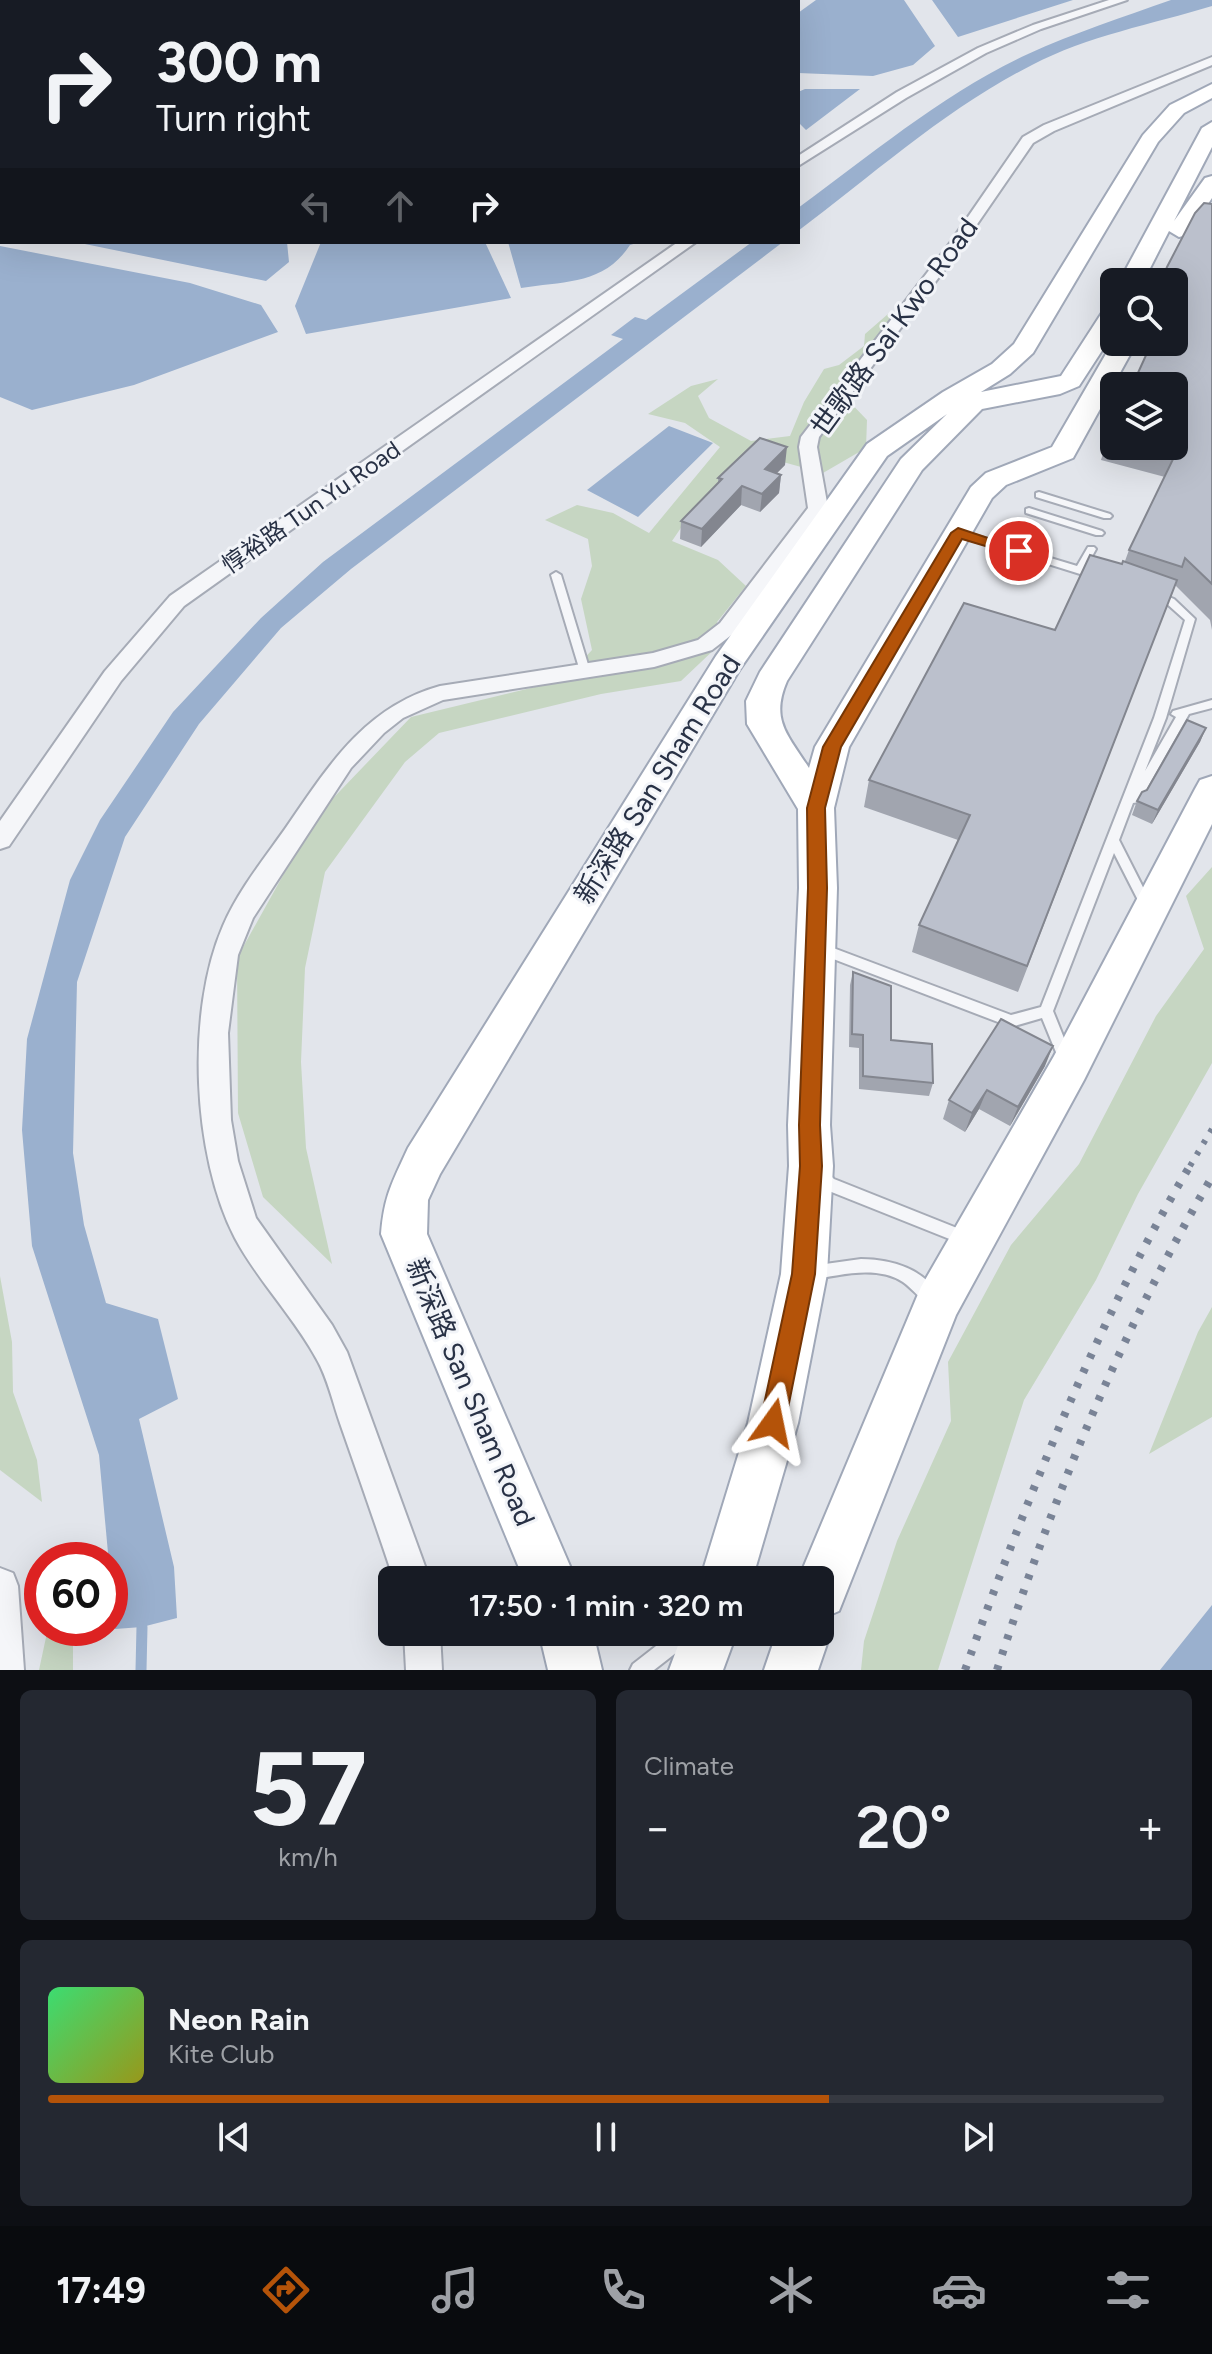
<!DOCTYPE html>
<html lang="en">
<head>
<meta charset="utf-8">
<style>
	:root { --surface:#171b24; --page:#242831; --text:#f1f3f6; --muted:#9ea1a6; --line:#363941; --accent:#b45309 }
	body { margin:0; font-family:Figtree,"Noto Sans SC",sans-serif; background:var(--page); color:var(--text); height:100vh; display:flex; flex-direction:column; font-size:30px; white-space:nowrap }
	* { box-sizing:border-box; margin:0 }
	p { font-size:26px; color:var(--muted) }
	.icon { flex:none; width:44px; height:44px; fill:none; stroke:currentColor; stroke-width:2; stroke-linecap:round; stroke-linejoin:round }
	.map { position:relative; height:1670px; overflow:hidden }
	.sheet { display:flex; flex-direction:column; gap:20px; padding:20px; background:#0d0f14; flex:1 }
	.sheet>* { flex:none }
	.banner { position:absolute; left:0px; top:0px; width:800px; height:244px; box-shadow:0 8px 32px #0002; background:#171b24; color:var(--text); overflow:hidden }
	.controls { position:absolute; left:1100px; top:268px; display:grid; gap:16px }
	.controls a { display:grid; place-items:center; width:88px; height:88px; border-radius:12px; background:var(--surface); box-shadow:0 8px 32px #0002; font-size:40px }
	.speed { position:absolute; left:24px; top:1542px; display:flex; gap:16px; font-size:40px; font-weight:700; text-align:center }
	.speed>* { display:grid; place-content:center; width:104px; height:104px; border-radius:50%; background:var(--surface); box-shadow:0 8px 32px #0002; line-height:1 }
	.speed .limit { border:12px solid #d22; background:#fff; color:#111 }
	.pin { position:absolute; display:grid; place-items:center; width:68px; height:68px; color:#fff; margin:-34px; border:4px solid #fff; border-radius:50%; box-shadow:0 2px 8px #0007 }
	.me { position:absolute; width:88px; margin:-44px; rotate:12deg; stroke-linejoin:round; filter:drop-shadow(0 0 6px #0008) }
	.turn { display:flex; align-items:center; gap:28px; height:168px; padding:0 24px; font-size:36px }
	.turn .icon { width:104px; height:104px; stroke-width:2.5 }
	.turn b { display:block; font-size:56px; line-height:68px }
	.lanes { display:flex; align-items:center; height:76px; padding:0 24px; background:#0003; justify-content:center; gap:40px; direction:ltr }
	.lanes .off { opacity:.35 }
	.big { font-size:60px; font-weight:600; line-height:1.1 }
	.sheet .widget { flex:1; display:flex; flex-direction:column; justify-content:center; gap:12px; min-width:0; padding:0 28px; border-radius:12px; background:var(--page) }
	.sheet .dial { align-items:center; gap:0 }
	.dial b { font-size:104px; line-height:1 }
	.song { display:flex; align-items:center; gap:24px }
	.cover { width:96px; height:96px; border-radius:12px; background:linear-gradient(135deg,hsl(140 70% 55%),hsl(60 70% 35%)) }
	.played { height:8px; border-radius:4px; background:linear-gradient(90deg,var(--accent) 70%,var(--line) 70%) }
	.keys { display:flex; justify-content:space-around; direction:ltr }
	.heat { display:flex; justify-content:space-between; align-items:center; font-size:44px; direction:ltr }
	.sheet .tiles { flex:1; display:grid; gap:20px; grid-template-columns:1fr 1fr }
	.widget:last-child { grid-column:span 2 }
	.trip { position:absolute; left:378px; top:1566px; width:456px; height:80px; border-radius:12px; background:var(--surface); box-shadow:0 8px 32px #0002; font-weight:600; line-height:80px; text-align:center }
	.menu { display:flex; height:128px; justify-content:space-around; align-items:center; background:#090b0e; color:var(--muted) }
	.menu .icon { width:56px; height:56px }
	.menu .active { color:var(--accent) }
	.menu b { font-size:36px; color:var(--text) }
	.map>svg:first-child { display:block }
</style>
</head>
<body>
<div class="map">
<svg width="1212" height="1670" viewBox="0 0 1212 1670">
	<rect width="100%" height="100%" fill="#e2e5eb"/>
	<path fill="#c6d6c2" d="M888 314 908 316 845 397 867 420 866 448 823 473 772 459 689 516 672 541 718 560 746 586 717 622 719 645 681 681 601 694 439 733 405 762 325 872 305 968 301 1062 306 1148 332 1264 263 1197 238 1113 237 958 316 816 411 717 564 680 592 650 581 599 592 566 588 539 545 520 577 505 613 513 649 533 720 447 685 423 648 414 691 386 718 379 698 396 709 418 751 441 790 436 804 402 824 369 839 365 864 346 865 334Z
		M1212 867V1063L1138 1194 1096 1280 1024 1400 938 1670H861L864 1641 897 1541 951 1421 948 1362 1011 1245 1079 1164 1156 1016 1204 949 1186 896Z
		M0 1276 12 1342 13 1392 37 1460 42 1502 0 1470Z
		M1212 1307V1417L1149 1454 1198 1332Z
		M48 1628H73V1670H39Z"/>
	<path fill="#9ab0ce" d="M816 0H904L935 46 913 65 873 76 798 73V13Z
		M932 0H1073L958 37Z
		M1171 0H1212V6C1153 24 1087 36 1032 65 947 108 874 174 798 231V208C872 154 944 93 1028 54 1074 33 1123 17 1171 0Z
		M805 89H860L806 130 798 122V92Z
		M75 242H287L289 262 266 281Z
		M321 242H485L511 298 306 334 295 306Z
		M508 242H640L630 245C604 285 564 281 521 288Z
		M752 242H783L351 569 281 628 199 724 125 837 77 982 73 1153 84 1225 106 1303 158 1319 178 1399 139 1419 174 1567 177 1618 142 1627 115 1629 99 1455 32 1246 22 1130 27 1039 70 880 100 820 173 712 261 618 323 562 623 339 611 335 635 317 646 320Z
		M0 246 190 283 261 305 278 332 134 385 32 410 0 397Z
		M669 426 713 443 638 517 587 490Z
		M1212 1605V1670H1160Z"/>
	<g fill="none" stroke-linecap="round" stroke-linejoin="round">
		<path stroke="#9ab0ce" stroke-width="11" d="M141 1670 142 1627"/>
		<defs>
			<path id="lane" d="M2 73V77L0 78V74Z
				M1039 492 1110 514 1112 516 1110 518H1104L1036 497V493Z
				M1029 508 1102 531 1104 533 1102 535H1096L1026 513V509Z
				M958 530 1077 566 1088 547H1094L1096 549 1085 569 1102 576 1101 578H1093L955 535V531Z
				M556 572 561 575 590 671 589 674 585 675 580 671 551 575Z
				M1157 592 1174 599 1195 619 1166 718 1145 771 1176 717 1171 714 1173 711 1212 700V708L1189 714 1139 802 1133 803 1119 840 1152 905 1150 908H1142L1114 853 1053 1011 1072 1058 1070 1062 1065 1064 1060 1062 1042 1018 1011 1027 815 952 814 948 815 944 820 943 1011 1015 1041 1007 1154 718 1185 620 1166 603 1153 597V593Z
				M820 1168 825 1170 834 1179 972 1234 975 1239 972 1244 967 1246 824 1189 813 1175 815 1170Z
				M861 1259C891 1259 926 1269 940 1298L937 1303 932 1305C921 1301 913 1289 903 1282 877 1265 840 1275 811 1280L806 1278 803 1273 806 1268 811 1266Z
				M674 1632H698L695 1638 654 1670H630L633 1664Z"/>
			<path id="street" d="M1109 0H1127L1041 29 986 53 906 98 798 166V156L897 92 978 48 1033 25Z
				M1212 57V65L1054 131 1033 143 960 249 819 437 817 447 828 508 734 633 712 650 654 667 443 700 403 718 384 733 351 768 253 918 238 955 228 1033 231 1120 238 1161 256 1218 332 1325 347 1352 430 1580H394C377 1529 359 1477 341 1426 333 1404 328 1378 316 1358 293 1316 258 1281 235 1238 192 1155 186 1011 223 926 238 891 263 860 285 829 327 768 364 707 440 686L653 653 698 640 720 623 808 508 799 447 801 437 950 243 1023 137 1044 125Z
				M678 242H696L184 606 121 681 9 846 0 849V821L105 671 170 596Z
				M0 1568 13 1573 18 1586 24 1670H0Z
				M404 1632H440L442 1670H406Z"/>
			<path id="primary" d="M1212 84V98L1184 113 1158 142 1033 353 1010 374 981 392 1061 376 1105 308 1114 306V332L1079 386 1060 394 982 409 922 470 787 681C770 720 788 735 809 768L815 747 971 487 986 473 1052 447 1114 340 1137 342 1073 458 1006 485 992 498 849 747 834 808 837 888 830 1125 833 1166 827 1274 798 1423 752 1580H700L748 1423 781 1274 789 1166 788 1125 799 888 798 809 747 724 746 701 760 672 901 459 947 414 887 456 740 669 440 1174 428 1200 427 1234 576 1580H524L381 1234C384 1196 392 1183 408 1148L716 656 867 444 943 392 992 364 1014 344 1143 135 1170 105Z
				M1212 122V147L1174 221 1205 178 1212 176V198L1187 235 1179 237 1169 231 1143 282H1119L1202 128Z
				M1212 776V824L1084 1080 956 1315 839 1611 825 1617 831 1632 818 1670H764L777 1632H820V1580H798L921 1287 1054 1056 1195 789 1200 780Z
				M539 1632H593L602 1670H548Z
				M683 1632H737L723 1670H669Z"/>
		</defs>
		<use href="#lane" stroke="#a6abb6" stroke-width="4"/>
		<use href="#street" stroke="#a6abb6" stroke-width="4"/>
		<use href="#primary" stroke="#a0a8b8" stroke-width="4"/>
		<use href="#lane" fill="#f5f6f9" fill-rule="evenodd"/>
		<use href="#street" fill="#f5f6f9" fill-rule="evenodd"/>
		<use href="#primary" fill="#fff" fill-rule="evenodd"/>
		<path stroke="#798396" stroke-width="6" stroke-dasharray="4 9" stroke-linecap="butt" d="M1190 1166 1212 1129"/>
		<path stroke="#798396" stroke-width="8" stroke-dasharray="5 11" stroke-linecap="butt" d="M965 1670C1028 1496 1096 1323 1191 1164
			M997 1670C1053 1498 1120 1333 1212 1177"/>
	</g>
	<path fill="#a1a5af" d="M1212 204V630L1210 620 1175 585 1018 992 912 952 919 925 958 840 864 807 869 780 1055 630 1125 561 1129 550 1165 477 1101 460 1109 434 1114 423V446H1174L1149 350 1141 342H1174Z
		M785 465 777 473 781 475 779 493 760 512 741 505 701 547 680 539 681 521 718 483V478Z
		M1206 728 1200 742 1152 824 1132 815 1137 801Z
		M853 972 891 1040 933 1083 929 1096 859 1089V1048L849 1047 850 985Z
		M1045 1066 1010 1126 979 1109 965 1132 943 1119 949 1100Z"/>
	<path fill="#83868f" d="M787 447 785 465 763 487 765 469Z
		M781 475 779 493 760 512 762 494Z
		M742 486 741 505 701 547 702 529Z
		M1206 728 1200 742 1152 824 1158 810Z
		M1053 1046 1045 1066 1010 1126 1018 1107Z
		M987 1090 979 1109 965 1132 972 1113Z"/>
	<path fill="#bbc0cc" stroke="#83868f" stroke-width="2" d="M1204 203 1212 204V584L1185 558 1182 567 1129 550 1177 451 1157 446H1174V386H1132L1152 342H1174V282H1161L1167 267 1195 213Z
		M1114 423V435L1109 434Z
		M760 438 787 447 765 469 781 475 762 494 742 486 702 529 681 521 722 479 718 478Z
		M1090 555 1122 564 1123 561 1177 580 1027 966 919 925 970 815 869 780 964 603 1055 630Z
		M1187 720 1206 728 1158 810 1137 801 1142 792 1147 790Z
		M853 972 891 986V1040L932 1044 933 1083 863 1076V1035L852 1034Z
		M1001 1019 1053 1046 1018 1107 987 1090 972 1113 949 1100Z"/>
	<path fill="#b45309" stroke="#753606" stroke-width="2" d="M958 528 1027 551 1019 556 962 539 841 747 825 808 827 888 820 1125 822 1166 815 1274 785 1423 781 1432 773 1435 764 1432 760 1423 792 1274 800 1166 799 1125 808 888 807 808 823 747 951 533Z"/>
	<g text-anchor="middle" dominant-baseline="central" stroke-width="6" stroke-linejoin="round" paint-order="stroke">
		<g font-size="24" fill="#283145" stroke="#f2f4f8">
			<text transform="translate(311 507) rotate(-35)">惇裕路 Tun Yu Road</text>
		</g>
		<g font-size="28" fill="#283145" stroke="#f2f4f8">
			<text transform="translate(894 327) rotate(-54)">世歌路 Sai Kwo Road</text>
			<text transform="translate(657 779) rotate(-58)">新深路 San Sham Road</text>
			<text transform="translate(471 1392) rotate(67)">新深路 San Sham Road</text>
		</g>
	</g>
</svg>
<div class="controls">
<a><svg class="icon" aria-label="search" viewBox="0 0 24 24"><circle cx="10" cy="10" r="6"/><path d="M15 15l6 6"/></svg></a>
<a><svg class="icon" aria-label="layers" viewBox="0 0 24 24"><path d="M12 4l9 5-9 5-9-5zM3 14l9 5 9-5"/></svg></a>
</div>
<div class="speed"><div class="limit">60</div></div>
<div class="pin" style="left:1019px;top:551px;background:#d93025"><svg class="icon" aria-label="arrive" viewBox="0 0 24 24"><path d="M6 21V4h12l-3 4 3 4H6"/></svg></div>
<svg class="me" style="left:773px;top:1423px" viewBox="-20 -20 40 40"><path d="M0-17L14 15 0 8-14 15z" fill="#b45309" stroke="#fff" stroke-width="4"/></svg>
<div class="trip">17:50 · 1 min · 320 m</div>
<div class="banner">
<div class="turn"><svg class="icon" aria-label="right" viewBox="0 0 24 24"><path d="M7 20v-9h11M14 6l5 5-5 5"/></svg><div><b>300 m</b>Turn right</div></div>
<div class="lanes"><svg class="icon off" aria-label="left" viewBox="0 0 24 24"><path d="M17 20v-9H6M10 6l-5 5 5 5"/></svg><svg class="icon off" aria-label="ahead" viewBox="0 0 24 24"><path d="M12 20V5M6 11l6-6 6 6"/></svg><svg class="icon" aria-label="right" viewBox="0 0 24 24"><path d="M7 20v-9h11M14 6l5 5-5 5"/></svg></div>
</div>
</div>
<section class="sheet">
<div class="tiles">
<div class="widget dial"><b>57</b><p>km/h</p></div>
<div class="widget"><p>Climate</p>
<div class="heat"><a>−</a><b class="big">20°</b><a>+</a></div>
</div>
<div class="widget">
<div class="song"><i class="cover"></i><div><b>Neon Rain</b><p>Kite Club</p></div></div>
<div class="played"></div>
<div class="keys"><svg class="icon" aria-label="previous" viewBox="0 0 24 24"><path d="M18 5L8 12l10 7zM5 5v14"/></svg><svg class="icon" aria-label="pause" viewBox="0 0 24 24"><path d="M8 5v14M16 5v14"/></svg><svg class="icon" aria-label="next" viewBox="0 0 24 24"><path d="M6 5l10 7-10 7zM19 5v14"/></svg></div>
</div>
</div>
</section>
<nav class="menu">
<b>17:49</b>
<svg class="icon active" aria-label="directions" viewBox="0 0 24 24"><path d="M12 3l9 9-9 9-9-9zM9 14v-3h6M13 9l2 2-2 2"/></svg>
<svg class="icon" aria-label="music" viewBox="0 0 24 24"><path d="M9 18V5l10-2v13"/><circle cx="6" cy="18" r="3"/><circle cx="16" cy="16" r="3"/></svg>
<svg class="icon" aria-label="phone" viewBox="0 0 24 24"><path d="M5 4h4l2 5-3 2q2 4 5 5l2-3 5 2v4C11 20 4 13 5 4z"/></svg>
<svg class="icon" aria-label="climate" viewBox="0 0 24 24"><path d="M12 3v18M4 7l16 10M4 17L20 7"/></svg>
<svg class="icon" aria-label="car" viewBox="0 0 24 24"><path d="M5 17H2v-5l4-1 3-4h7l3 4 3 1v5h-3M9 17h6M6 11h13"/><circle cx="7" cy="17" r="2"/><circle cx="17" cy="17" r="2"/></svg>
<svg class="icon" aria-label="filters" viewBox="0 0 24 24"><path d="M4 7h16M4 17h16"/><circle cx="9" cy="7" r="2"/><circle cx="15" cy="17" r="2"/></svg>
</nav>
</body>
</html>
